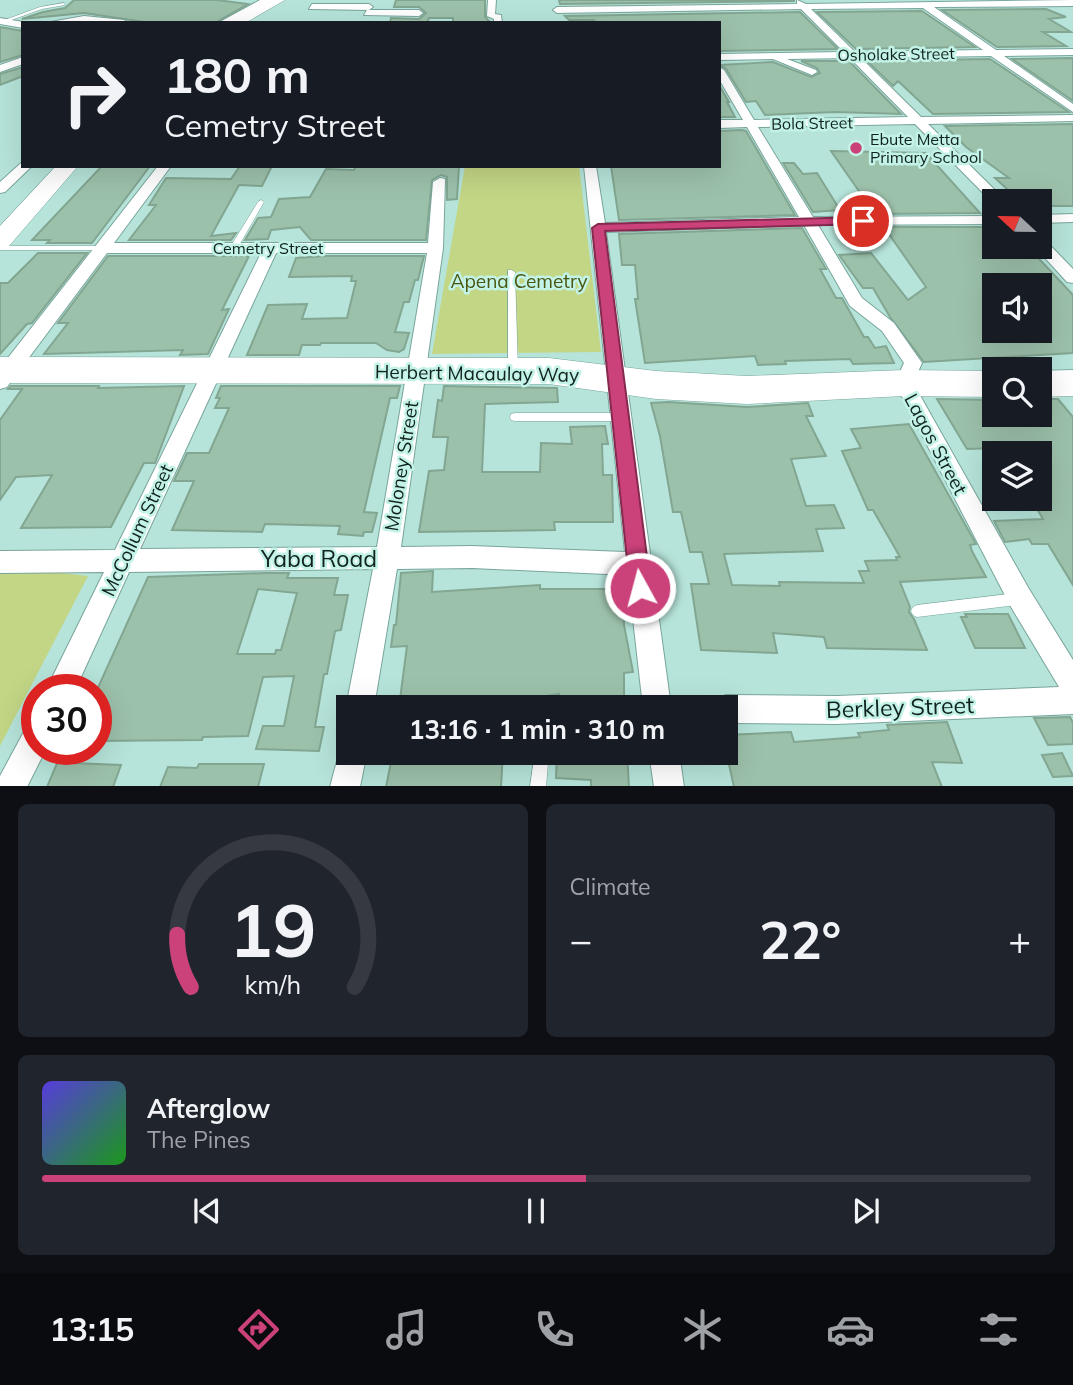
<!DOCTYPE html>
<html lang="en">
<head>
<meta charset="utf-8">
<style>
	:root { --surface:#171b24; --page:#20242c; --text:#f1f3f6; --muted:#9ea1a6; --line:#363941; --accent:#cb4179 }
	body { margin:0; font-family:Mulish,sans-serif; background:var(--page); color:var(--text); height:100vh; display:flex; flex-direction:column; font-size:26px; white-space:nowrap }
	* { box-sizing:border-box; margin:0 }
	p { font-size:23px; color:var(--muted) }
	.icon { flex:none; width:38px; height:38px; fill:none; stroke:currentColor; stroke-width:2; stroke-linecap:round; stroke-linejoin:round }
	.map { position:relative; height:786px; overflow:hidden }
	.panel { display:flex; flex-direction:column; gap:18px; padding:18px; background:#0d0f14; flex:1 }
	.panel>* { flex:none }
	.top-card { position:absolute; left:21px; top:21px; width:700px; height:147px; border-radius:0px; box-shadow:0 7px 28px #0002; background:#171b24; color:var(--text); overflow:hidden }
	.needle { width:46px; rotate:292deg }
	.buttons { position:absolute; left:982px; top:189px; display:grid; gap:14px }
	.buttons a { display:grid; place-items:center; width:70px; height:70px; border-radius:0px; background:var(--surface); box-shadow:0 7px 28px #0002; font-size:35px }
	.speed { position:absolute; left:21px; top:674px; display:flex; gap:14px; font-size:35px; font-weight:700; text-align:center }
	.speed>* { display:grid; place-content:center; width:91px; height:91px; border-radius:50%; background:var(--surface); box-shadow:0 7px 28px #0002; line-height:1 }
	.speed .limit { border:10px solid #d22; background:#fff; color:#111 }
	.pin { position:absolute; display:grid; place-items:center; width:60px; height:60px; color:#fff; margin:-30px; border:4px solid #fff; border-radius:50%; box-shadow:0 2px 7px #0007 }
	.me { position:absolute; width:77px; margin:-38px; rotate:353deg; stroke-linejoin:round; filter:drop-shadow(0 0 5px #0008) }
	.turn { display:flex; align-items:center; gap:24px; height:147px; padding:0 28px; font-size:32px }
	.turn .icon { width:91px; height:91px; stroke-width:2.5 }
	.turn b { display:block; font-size:49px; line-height:60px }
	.big { font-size:52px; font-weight:700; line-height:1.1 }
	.panel .widget { flex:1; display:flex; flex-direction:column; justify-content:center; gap:10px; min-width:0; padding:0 24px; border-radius:10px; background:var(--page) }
	.panel .dial { align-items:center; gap:0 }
	.dial svg { height:182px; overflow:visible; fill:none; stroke:var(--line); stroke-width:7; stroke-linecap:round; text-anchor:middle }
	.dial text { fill:var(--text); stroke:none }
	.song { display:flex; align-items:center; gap:21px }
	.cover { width:84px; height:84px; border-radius:10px; background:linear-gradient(135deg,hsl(250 70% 55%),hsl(120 70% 35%)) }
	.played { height:7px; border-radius:4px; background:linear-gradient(90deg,var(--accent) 55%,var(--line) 55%) }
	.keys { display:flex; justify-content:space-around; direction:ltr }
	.heat { display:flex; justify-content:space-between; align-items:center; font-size:38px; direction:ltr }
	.panel .tiles { flex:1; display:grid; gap:18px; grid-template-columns:1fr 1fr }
	.widget:last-child { grid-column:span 2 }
	.trip { position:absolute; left:336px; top:695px; width:402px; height:70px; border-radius:0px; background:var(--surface); box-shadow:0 7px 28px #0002; font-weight:700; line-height:70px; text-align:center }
	.dock { display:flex; height:112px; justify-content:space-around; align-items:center; background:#090b0e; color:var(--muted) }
	.dock .icon { width:49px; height:49px }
	.dock .on { color:var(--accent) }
	.dock b { font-size:32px; color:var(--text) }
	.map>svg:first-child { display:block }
</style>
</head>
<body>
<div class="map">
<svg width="1073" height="787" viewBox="0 0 1073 787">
	<rect width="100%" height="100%" fill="#b6e4da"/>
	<path fill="#c3d685" d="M465 166H579L601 352 432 354Z
		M0 566 88 576 0 746Z"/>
	<path fill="#9cc1ab" stroke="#82a691" stroke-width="2" fill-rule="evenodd" d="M74 0H217L248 4 215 23H151L84 13 22 19 43 12 65 8Z
		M396 0H485V17L491 23H453V18H429L427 23H390L391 18 419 19 426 13 419 7H394Z
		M559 0H794V1L560 4Z
		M1046 9 1066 17 1049 19 1071 32H1043L1066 46 997 47 942 10Z
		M922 11 975 47 856 49 817 12Z
		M800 12 838 49 719 51V23H596L594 20H569L565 16Z
		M0 27 23 31V55L0 62Z
		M1073 58V101L1012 59Z
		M990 59 1069 112 933 114 898 81 893 86 867 61Z
		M801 61H849L901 114 835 112 765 115 756 101 746 102 726 69 719 65 773 62 811 77 820 73 817 68Z
		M23 67V76L0 85V74Z
		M719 85 729 102H727L735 117H719Z
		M1073 124V206H1040V201H1020L995 178H1009L966 147 945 126Z
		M741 130 746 131 795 215 619 220 611 166H719V131Z
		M831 151 926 153 980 213 875 214Z
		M783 163H794L803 174 817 173 840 210 813 212Z
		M102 166H150L92 243H47L50 240H32Z
		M240 166H272L262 186 239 185 211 236 236 233 231 240H129L156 205H149L166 178 231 179Z
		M356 166H459L457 199 447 200V177L441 175 432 180 426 240H311L300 227 271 230 268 239 245 240 258 218 271 217 279 199 310 197 326 169 354 170Z
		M884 227H992L994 247H1028L1073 295V353L924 362 890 317 873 288H863L839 255 871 253 908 300 926 287ZM994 285H1040V331H994Z
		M802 228 826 269H820L836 298H842L864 337H868L875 348 886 346 894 363 853 364 850 359 785 361 786 364 758 365 755 356 645 363 635 299H638L635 265H622L619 234Z
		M38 253H87L32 323 27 324 0 354V283H8Z
		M108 256H249L222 310 229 309 208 354 180 355 183 350 44 354 68 323H58Z
		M325 256H424L418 280H415L409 302H404L395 332 409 333 404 349 399 352 387 350 376 343H321L320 345H302L299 355H247L268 305 307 304 302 319 347 318 356 281H351L352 276 289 277 296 258Z
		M11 386H99L98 388 184 386 155 463H144L111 527 21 528 52 475 16 477 0 500V420L22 389H8Z
		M221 386H400L397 398H390L364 512 377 513 372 532H364L363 536 338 534 340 526 265 524 262 532 172 530 194 481H174L187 453H209L229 408H215L220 398H216Z
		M444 386 557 388 558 402 485 404 482 472H540L541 443 572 444 570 427 605 426 608 444H602L603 475H612L613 522H554L555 530 419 532 429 471 444 470 448 437H433L438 400 442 401Z
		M937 399 994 400V415H1040V399H1058L1073 417V585L1048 544H1032L1029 539 1005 542 994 521 1043 519 1031 499H1040V453H999L996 448 967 449Z
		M668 402 747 407 808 403 813 416H806L826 456 791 459 806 506 834 505 844 528 816 529 823 551 724 554 732 585 780 586 779 582 864 583 859 571H869L865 561 897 560 896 557H900L873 510H868L842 451 861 448 851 429 909 424 976 544 970 545 972 551 986 577 900 582 910 607 909 612 914 619 927 650 827 648 824 637 773 633 777 653 701 650 691 584H709L702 552H690L681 512H673L660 436 651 403Z
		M433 571 432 592 540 585V589H622L624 625 633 672 624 673V704H577V707H559V694L522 700 523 707H399L407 646 391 647 394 625H396L401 573Z
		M266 573H289L287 578H338L334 595H348L341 630 335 631 327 674H324L315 727H324L319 751 256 749 263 726H284L294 676 263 677 248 736 203 737 202 740 96 741V692L148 577ZM258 589 297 593 281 650H276L275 654H237Z
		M965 614H1008L1025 648H975L961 617H967Z
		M1070 717 1073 723V744L1048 745 1034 718Z
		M947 722 962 763 932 762 942 787H734L726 751V735L791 732 794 742 860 737 858 733 889 730 887 725Z
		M63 749H73V763L121 765 113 787H47Z
		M393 752H503L501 787H386Z
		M557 752H627L629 787H591V780L556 778Z
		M1062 753 1073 776 1053 777 1042 755Z
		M199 764H264L258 787H160L168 767 197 768Z"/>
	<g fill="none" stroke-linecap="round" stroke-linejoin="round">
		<defs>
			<path id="lane" d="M64 3 65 5 42 9 6 22 2 21 40 7Z
				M261 200 264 202 237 249 236 251H230L229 249 258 202Z
				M0 246H101L105 248 101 250H0Z
				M508 270H511L515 272 518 370 513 373 508 370Z
				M515 413H620L624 414 625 417 624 420 620 421H515L511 420 510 417 511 414Z
				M1017 593 1021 595 1023 599 1021 603 1017 605 917 617 913 615 911 611 913 607 917 605Z
				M535 752H549L546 787H530Z"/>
			<path id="street" d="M260 0H270L229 23H218Z
				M488 0H496L495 14 501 15 502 23H494V19L487 16Z
				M797 0 806 4 1073 0V6L934 7 996 50 1073 49V55L1004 56 1073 104V112L991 56 861 58 921 117 1073 115V121L928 124 1006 201H994V204L915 124 758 127 813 217 994 216V224L818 225 862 298 894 323 922 363 913 383 1029 589 1073 660V714L837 724 726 723V707H713L716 699 726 695 837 696 1059 687 1011 607 895 383 904 363 882 331 850 306 804 225 606 232 671 707H643L628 575 472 568 397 569 374 707H348V712L346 707 373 569 129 572 75 690H46L104 572 0 573V551L115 550 261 253H107L7 387 0 389V368L158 166H171L114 243H428L433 182 440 178 445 179 443 248 401 547 472 546 625 552 584 166H596L605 223 799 217 747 127 719 128V120H743L719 79V67L724 70 754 120 908 117 850 58 787 59 816 70 817 72 812 75 773 59 719 60V54L844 52 801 9 557 13 553 10 557 7 797 4ZM923 8 983 50 855 52 811 9ZM276 253H427L377 547 140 549Z
				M312 4H369L373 7 369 10 309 9Z
				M367 10H419L423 13 419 16 364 15Z
				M84 16 124 20 128 23H45Z
				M0 18 23 22 25 23 23 28 0 24Z
				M23 57V64L0 72V65Z
				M21 163 23 166H32L5 192 0 193V182Z
				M1073 214V222L1040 223V215Z
				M1040 238 1045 240 1073 269V283L1067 282 1035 247H1040Z
				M37 722V749H46L27 787H0V776L27 726Z
				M348 739V752H367L360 787H330L342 742Z
				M649 752H679L684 787H654Z"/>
			<path id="primary" d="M268 0H285L245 23H226Z
				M56 166H78L9 246 0 248V226Z"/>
			<path id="highway" d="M0 357 549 358 656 371 747 376 904 370 994 371V397L904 396 747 404 656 399 549 384 0 383Z
				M1073 370V396L1040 397V371Z"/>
		</defs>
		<use href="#lane" stroke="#78a59b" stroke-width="1"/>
		<use href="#street" stroke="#78a59b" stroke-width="2"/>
		<use href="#primary" stroke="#78a59b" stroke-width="1"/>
		<use href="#highway" stroke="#78a59b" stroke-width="1"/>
		<use href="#lane" fill="#fff" fill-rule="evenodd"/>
		<use href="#street" fill="#fff" fill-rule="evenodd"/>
		<use href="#primary" fill="#fff" fill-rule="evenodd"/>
		<use href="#highway" fill="#fff" fill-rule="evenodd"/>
	</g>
	<path fill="#cb4179" stroke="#842a4f" stroke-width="2" d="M863 217 867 218V224L605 231 651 588 648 595 640 598 633 595 630 588 592 228 598 224Z"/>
	<circle fill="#cb4179" stroke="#c3f2e7" stroke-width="2.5" cx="856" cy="148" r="7"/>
	<g text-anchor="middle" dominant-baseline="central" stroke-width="5" stroke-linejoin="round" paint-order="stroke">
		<g font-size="16" fill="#10221e" stroke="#c3f2e7">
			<text transform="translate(896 54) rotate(-1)">Osholake Street</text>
			<text transform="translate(812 123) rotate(-1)">Bola Street</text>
			<text x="268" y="248">Cemetry Street</text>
		</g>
		<g font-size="16" fill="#10221e" stroke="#c3f2e7" text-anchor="start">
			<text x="870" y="139">Ebute Metta<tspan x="870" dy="18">Primary School</tspan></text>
		</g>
		<g font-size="19" fill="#4a560f" stroke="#c3f2e7">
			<text x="519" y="281">Apena Cemetry</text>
		</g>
		<g font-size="19" fill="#10221e" stroke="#c3f2e7">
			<text transform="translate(477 373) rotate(1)">Herbert Macaulay Way</text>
			<text transform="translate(936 444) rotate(62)">Lagos Street</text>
			<text transform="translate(401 466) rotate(-81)">Moloney Street</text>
			<text transform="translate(137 530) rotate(-65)">McCollum Street</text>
		</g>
		<g font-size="23" fill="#10221e" stroke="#c3f2e7">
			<text x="319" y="558">Yaba Road</text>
			<text transform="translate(900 707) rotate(-2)">Berkley Street</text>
		</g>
	</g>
</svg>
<div class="buttons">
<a><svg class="needle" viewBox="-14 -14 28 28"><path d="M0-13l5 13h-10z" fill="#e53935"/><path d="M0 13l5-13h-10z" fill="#9ea1a6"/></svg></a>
<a><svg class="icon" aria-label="sound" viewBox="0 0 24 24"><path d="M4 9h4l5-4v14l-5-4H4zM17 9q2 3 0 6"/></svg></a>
<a><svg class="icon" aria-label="search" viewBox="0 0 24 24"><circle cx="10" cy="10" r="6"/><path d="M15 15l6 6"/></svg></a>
<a><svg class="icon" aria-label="layers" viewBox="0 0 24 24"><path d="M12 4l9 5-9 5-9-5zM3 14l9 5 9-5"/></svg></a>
</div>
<div class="speed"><div class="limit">30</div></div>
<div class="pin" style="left:863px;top:221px;background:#d93025"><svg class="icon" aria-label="arrive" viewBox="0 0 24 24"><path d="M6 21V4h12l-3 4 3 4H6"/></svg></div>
<svg class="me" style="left:640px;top:588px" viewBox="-20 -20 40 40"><circle r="17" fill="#cb4179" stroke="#fff" stroke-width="3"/><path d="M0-11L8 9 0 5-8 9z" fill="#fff"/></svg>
<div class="trip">13:16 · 1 min · 310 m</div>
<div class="top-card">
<div class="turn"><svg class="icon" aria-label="right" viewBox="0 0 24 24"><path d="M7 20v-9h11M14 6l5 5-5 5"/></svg><div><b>180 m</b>Cemetry Street</div></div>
</div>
</div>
<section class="panel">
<div class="tiles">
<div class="widget dial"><svg viewBox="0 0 100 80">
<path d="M14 69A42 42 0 1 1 86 69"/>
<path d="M14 69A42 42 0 0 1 8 46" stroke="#cb4179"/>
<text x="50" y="56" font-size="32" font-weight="700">19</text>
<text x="50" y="72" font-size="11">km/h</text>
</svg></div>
<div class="widget"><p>Climate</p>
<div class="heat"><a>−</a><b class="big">22°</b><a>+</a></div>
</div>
<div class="widget">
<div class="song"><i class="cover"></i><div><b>Afterglow</b><p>The Pines</p></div></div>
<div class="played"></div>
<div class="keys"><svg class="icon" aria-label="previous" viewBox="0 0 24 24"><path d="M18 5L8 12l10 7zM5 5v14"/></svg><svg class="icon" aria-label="pause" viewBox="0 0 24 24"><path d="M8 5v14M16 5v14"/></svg><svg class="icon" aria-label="next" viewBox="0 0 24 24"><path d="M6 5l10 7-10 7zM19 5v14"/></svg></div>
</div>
</div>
</section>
<nav class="dock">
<b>13:15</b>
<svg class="icon on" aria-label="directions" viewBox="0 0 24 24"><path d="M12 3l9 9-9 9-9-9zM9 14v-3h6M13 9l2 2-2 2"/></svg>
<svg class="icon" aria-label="music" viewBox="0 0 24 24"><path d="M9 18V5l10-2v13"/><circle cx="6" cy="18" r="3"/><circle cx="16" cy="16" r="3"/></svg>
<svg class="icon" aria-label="phone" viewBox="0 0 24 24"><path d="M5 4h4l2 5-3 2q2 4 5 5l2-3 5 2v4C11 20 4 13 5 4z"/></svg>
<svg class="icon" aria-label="climate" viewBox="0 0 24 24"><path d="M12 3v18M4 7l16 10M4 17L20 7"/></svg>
<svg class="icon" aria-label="car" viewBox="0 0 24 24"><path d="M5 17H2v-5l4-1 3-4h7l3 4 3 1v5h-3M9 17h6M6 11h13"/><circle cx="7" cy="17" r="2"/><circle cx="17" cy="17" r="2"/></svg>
<svg class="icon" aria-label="filters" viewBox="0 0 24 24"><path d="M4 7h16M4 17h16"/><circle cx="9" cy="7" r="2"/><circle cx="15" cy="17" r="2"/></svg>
</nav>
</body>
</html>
